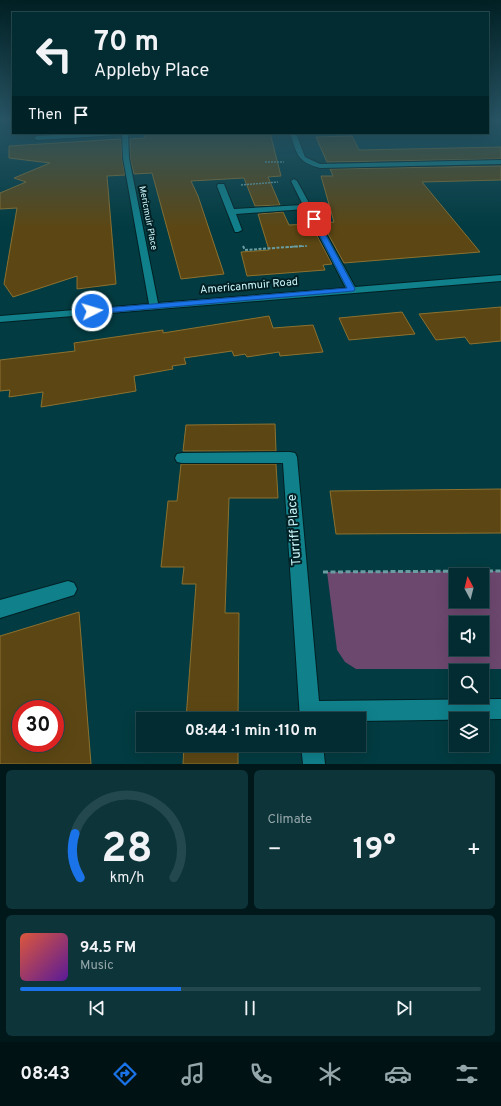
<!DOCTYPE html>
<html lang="en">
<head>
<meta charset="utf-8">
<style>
	:root { --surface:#022c31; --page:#0c3439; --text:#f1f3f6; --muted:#96a7ab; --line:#23484d; --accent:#1a73e8 }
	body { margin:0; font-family:Overpass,sans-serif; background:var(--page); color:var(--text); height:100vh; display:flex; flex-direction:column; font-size:15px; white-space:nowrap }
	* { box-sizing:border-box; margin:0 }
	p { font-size:13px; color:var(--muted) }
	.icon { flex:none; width:22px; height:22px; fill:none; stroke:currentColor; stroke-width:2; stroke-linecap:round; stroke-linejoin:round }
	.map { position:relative; height:764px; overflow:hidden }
	.side { display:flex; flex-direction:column; gap:6px; padding:6px; background:#01181b; flex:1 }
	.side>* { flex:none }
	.banner { position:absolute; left:12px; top:12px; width:477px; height:122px; border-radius:0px; box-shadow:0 4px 16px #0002,0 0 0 1px var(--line); background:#022c31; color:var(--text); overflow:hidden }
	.needle { width:26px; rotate:353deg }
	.controls { position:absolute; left:449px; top:568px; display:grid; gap:8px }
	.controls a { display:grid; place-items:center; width:40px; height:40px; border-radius:0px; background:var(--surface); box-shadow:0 4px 16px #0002,0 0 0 1px var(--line); font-size:20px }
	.speed { position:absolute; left:12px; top:700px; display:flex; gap:8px; font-size:20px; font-weight:700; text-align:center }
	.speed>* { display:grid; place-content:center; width:52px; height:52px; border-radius:50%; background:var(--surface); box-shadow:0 4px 16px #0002,0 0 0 1px var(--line); line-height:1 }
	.speed .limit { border:6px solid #d22; background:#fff; color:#111 }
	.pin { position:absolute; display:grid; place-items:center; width:34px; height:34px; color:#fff; margin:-17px; border-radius:8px; box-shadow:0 2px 6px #0006 }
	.me { position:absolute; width:44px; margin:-22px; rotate:85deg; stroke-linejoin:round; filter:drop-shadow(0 0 3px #0008) }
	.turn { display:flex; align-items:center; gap:14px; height:84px; padding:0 16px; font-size:18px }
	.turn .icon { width:52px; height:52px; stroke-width:2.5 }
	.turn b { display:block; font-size:28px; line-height:34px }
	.then { display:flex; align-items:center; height:38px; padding:0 16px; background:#0003; gap:8px; font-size:15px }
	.big { font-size:30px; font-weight:700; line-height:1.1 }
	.side .card { flex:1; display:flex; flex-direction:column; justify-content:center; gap:6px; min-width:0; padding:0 14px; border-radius:6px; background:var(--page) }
	.side .dial { align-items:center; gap:0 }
	.dial svg { height:104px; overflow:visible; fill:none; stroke:var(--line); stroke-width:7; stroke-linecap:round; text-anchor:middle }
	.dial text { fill:var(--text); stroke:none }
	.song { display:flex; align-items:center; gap:12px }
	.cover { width:48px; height:48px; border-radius:6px; background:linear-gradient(135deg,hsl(10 70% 55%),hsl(270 70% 35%)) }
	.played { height:4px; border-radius:2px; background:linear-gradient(90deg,var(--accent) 35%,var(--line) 35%) }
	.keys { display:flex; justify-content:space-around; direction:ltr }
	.heat { display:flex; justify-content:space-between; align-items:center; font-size:22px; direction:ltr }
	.side .tiles { flex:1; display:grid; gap:6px; grid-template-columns:1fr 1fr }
	.card:last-child { grid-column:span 2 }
	.trip { position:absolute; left:136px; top:712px; width:230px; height:40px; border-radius:0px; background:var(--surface); box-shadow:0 4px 16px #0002,0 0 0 1px var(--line); font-weight:700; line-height:40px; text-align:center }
	.tabs { display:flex; height:64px; justify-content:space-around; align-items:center; background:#011214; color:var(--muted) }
	.tabs .icon { width:28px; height:28px }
	.tabs .on { color:var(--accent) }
	.tabs b { font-size:18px; color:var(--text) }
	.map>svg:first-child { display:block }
</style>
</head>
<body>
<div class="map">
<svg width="501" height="764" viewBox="0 0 501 764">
	<rect width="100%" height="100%" fill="#023b41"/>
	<path fill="#6c476e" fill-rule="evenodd" d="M501 571V669H356L345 662 337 650 327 572ZM456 575H482V601H456ZM456 623H482V649H456Z"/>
	<path fill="#5c4714" stroke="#8d712f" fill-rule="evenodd" d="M145 133H270L281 176 268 177 280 205 255 206 244 178 191 181 198 196 224 274 181 279 152 173 134 174 130 158V139L145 138Z
		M352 136 359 150 501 147V159L327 162 316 137Z
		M121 139 122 158 125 175 107 176 116 284 77 289V276L13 297 4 284 17 208 0 209V193L26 182 14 178 50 163 9 158V146Z
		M501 166V180L422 182 480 252 344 263 322 223 334 222 321 176H333L330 169Z
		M283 212 289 225 311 224 332 264 323 265 325 270 247 276 241 252 269 250 258 214Z
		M501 307V341L470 344 465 337 436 340 419 314Z
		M402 312 415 334 349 340 339 318Z
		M269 316 273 328 313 325 323 352 280 356 279 352 247 357 245 354 234 356 232 351 184 358 186 364 172 366 173 369 134 376 136 391 41 407 43 392 9 397 10 390 0 391V360L75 351 74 343 163 330V333Z
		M275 424 276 451H183L186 425Z
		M181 464H276L278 498H229L225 613H239L238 719H186L196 584H182L184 567H161L168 501H177Z
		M501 489V533L336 534 330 491Z
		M79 612 91 764H0V636ZM21 709H55V743H21Z
		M184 745H238V764H183Z"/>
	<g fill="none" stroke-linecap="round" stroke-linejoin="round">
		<defs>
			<path id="lane" d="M68 581 74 583 77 589 74 595 0 618V600Z"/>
			<path id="street" d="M89 133H120L117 135 37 140 34 138 37 136Z
				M122 133H128L129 158 158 303 346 288 305 209 236 214 242 230 238 232H235L217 186 218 184H224L234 209 303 205 291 181 294 179 297 181 355 287 501 275V281L0 322V316L149 304 123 158Z
				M290 133H296L305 157 320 164 501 160V164L320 168C297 162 297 154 290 133Z
				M290 452 295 453 297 457 319 701 501 699V719L359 721V719H300L283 463H182L177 462 175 458 177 454 182 453Z
				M301 745H323L325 764H303Z"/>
		</defs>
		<use href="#lane" stroke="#022024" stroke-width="2"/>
		<use href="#street" stroke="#022024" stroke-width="2"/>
		<path stroke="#6a9da2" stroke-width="1.5" stroke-dasharray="2 1" stroke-linecap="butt" d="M265 162H284
			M241 185 278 182
			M287 247 307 246"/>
		<path stroke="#6a9da2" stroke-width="2" stroke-dasharray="3 1.5" stroke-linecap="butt" d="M243 246 245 250 303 246"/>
		<path stroke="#6a9da2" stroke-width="3" stroke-dasharray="5 2.5" stroke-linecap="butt" d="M323 572 501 571"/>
		<use href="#lane" fill="#10808b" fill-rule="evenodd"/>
		<use href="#street" fill="#10808b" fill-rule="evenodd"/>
	</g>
	<linearGradient id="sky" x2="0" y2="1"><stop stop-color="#012024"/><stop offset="0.53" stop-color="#285565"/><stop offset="1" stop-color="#285565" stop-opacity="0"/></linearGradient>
	<rect width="501" height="227" fill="url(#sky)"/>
	<path fill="#1a73e8" stroke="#114b97" d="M314 217 317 219 355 289 354 291 92 314 89 311 92 309 347 288 311 219Z"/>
	<g text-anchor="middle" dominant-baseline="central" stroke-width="4" stroke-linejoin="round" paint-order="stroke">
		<g font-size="9" fill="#cbf7fc" stroke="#022024">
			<text transform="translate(148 218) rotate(79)">Mericmuir Place</text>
		</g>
		<g font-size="11" fill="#cbf7fc" stroke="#022024">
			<text transform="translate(249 286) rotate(-5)">Americanmuir Road</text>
		</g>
		<g font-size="13" fill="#cbf7fc" stroke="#022024">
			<text transform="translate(295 530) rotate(-94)">Turriff Place</text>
		</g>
	</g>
</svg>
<div class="controls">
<a><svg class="needle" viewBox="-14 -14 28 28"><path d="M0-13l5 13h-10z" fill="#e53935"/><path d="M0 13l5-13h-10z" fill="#96a7ab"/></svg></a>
<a><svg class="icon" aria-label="sound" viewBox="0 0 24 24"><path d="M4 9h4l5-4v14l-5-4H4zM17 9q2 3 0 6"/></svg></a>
<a><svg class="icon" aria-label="search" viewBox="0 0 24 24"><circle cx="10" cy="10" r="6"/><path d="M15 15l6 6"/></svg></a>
<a><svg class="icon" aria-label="layers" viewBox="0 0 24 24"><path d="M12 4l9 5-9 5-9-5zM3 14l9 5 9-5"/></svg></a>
</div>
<div class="speed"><div class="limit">30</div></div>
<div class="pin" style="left:314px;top:219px;background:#d93025"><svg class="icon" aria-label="arrive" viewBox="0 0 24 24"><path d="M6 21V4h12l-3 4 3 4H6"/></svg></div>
<svg class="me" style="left:92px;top:311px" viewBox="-20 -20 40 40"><circle r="17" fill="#1a73e8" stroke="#fff" stroke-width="3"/><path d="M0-11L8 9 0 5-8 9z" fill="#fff"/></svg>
<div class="trip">08:44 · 1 min · 110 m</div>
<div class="banner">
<div class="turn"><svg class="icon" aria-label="left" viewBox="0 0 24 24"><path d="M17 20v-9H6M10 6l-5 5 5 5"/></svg><div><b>70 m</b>Appleby Place</div></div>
<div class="then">Then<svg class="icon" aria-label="arrive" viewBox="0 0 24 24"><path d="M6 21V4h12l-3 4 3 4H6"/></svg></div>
</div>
</div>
<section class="side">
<div class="tiles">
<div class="card dial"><svg viewBox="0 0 100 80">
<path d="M14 69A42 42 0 1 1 86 69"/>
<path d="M14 69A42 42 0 0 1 10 35" stroke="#1a73e8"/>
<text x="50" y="56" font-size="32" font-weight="700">28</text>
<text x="50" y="72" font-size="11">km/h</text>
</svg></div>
<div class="card"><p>Climate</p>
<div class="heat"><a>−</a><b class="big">19°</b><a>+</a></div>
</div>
<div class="card">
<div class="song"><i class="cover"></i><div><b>94.5 FM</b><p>Music</p></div></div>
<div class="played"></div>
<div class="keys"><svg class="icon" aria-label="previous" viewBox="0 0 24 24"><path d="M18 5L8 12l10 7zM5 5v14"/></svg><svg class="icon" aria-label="pause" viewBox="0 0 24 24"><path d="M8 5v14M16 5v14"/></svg><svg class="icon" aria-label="next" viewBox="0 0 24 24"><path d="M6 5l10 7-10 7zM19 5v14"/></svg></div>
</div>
</div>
</section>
<nav class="tabs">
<b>08:43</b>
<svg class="icon on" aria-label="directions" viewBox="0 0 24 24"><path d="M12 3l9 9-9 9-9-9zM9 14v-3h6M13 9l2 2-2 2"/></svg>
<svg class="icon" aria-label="music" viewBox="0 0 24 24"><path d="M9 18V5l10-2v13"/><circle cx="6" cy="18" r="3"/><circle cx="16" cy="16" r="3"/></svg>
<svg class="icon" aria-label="phone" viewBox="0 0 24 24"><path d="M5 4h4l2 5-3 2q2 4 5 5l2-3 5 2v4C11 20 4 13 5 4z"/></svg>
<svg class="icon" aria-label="climate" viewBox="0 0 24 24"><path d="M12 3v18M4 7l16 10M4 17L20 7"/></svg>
<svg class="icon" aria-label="car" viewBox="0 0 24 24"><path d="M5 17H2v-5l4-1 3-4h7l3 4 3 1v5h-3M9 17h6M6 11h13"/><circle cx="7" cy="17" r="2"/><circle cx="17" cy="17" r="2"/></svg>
<svg class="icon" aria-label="filters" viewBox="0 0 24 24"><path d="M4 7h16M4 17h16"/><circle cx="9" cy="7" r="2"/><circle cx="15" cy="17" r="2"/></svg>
</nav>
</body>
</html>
